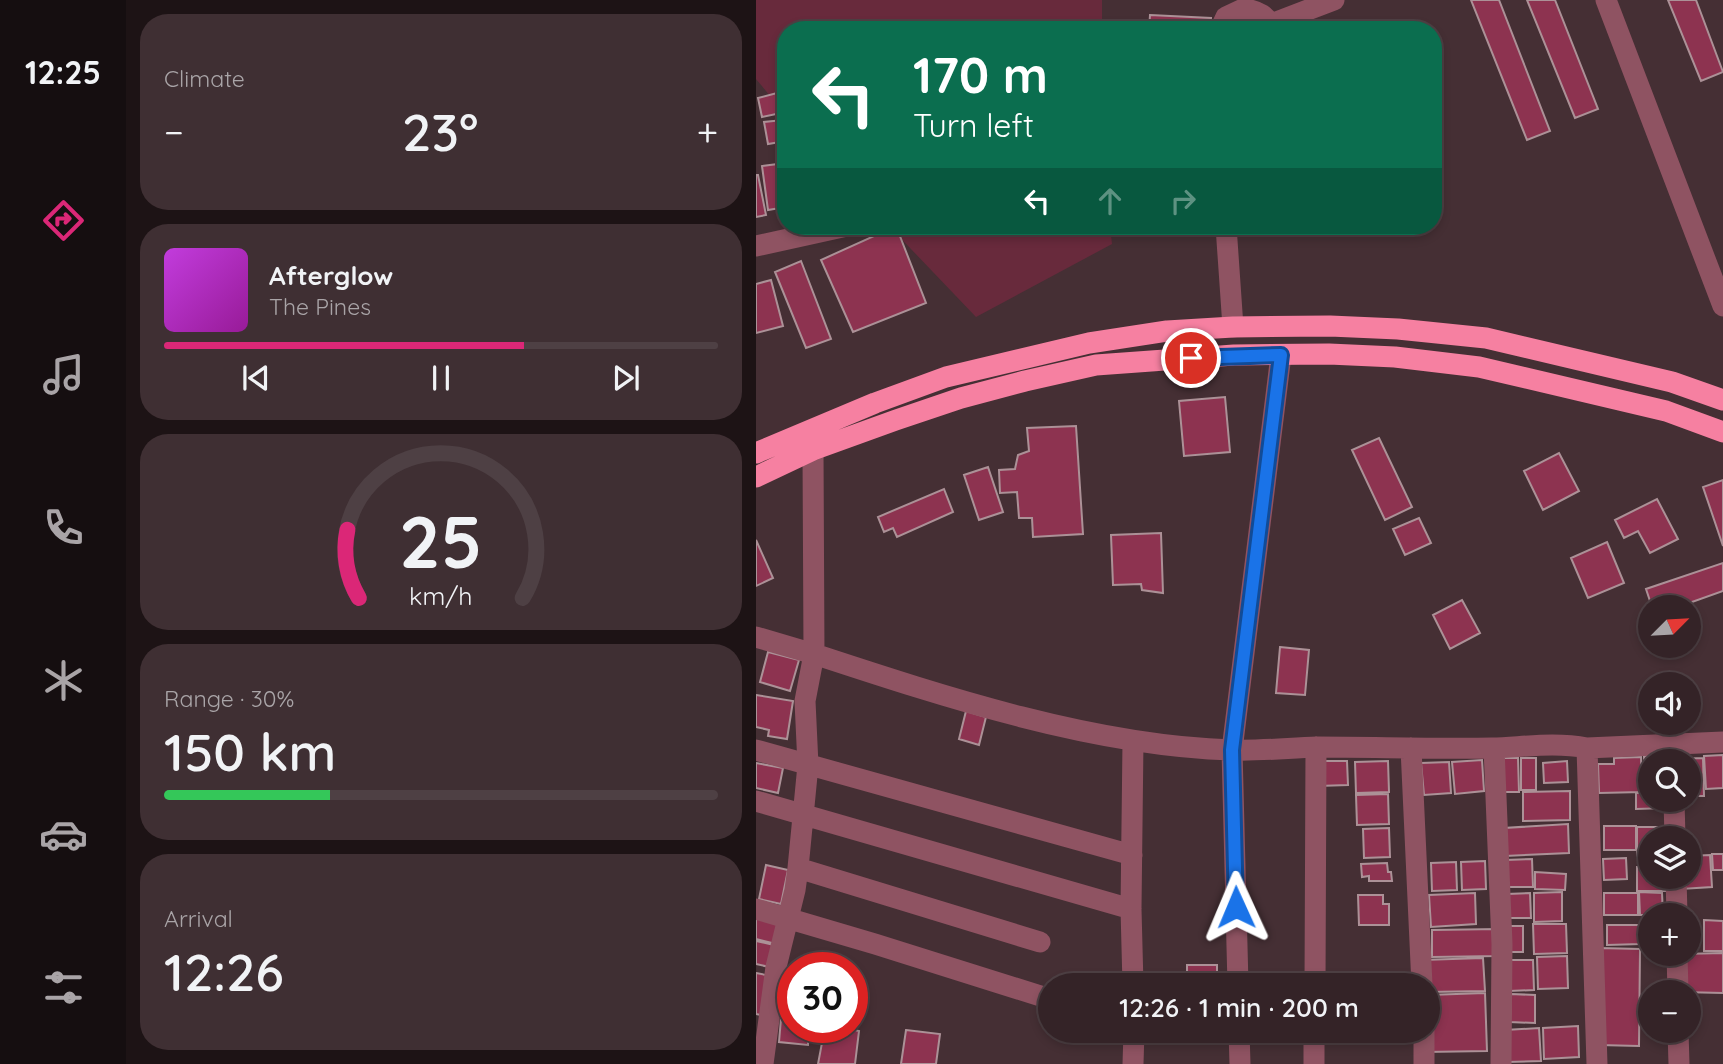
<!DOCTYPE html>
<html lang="en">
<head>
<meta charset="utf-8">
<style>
	:root { --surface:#342327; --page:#3f2f33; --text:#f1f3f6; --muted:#a9a4a7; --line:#4e4044; --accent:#db2777 }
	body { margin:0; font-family:Quicksand,sans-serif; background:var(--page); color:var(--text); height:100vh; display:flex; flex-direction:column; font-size:26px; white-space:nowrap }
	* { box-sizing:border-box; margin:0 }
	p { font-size:23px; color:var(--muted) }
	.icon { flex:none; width:38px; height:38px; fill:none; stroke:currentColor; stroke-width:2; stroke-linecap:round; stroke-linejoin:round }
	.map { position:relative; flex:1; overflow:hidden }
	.drawer { display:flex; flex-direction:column; gap:14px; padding:14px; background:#1d1315; width:630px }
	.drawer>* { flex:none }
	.top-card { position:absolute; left:21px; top:21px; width:665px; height:214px; border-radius:28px; box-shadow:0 4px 10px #0003,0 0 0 2px var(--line); background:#0b6e4f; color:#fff; overflow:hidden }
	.needle { width:46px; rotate:66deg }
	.buttons { position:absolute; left:882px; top:595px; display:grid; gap:14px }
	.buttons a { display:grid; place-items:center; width:63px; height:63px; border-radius:50%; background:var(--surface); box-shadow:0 4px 10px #0003,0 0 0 2px var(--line); font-size:35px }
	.speed { position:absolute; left:21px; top:952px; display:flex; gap:14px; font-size:35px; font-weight:700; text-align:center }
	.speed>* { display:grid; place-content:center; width:91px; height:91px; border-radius:50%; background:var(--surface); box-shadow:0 4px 10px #0003,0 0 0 2px var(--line); line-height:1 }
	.speed .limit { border:10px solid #d22; background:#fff; color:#111 }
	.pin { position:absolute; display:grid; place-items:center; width:60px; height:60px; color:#fff; margin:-30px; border:4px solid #fff; border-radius:50%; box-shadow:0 2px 7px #0007 }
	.me { position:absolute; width:77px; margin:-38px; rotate:359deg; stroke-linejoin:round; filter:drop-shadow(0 0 5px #0008) }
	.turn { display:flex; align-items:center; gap:24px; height:147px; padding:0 21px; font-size:32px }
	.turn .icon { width:91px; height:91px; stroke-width:2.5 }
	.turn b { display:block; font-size:49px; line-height:60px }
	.lanes { display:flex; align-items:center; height:66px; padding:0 21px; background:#0003; justify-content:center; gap:35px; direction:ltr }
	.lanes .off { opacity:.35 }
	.big { font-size:52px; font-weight:600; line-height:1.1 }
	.drawer .card { flex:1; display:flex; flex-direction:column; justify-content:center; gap:10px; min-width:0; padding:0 24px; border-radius:28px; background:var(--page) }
	.drawer .dial { align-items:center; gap:0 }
	.dial svg { height:182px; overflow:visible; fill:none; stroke:var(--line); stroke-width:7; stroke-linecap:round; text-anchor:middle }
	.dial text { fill:var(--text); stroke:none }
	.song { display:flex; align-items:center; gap:21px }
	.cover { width:84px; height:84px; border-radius:10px; background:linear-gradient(135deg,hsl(290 70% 55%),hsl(300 70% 35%)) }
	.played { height:7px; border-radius:4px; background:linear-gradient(90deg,var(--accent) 65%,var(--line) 65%) }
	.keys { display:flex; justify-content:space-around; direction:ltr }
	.heat { display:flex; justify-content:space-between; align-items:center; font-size:38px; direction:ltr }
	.charge { height:10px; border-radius:5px; background:linear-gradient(90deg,#34c759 30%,var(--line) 0) }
	.trip { position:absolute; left:282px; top:973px; width:402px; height:70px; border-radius:35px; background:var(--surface); box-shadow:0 4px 10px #0003,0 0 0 2px var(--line); font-weight:600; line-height:70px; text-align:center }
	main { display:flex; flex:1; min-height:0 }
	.tab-bar { display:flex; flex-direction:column; width:126px; justify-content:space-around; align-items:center; background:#150e10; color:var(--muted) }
	.tab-bar .icon { width:49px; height:49px }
	.tab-bar .selected { color:var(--accent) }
	.tab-bar b { font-size:32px; color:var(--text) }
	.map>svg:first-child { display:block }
</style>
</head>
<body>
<main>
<nav class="tab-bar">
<b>12:25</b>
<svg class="icon selected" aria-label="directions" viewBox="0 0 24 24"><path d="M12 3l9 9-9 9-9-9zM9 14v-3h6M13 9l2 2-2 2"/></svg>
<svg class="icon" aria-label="music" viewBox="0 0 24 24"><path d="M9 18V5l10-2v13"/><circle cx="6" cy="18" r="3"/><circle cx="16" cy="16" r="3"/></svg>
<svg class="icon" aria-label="phone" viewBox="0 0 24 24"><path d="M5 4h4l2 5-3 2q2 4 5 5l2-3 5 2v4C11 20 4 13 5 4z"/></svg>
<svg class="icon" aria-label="climate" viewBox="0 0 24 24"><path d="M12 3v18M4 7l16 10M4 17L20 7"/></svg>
<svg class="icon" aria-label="car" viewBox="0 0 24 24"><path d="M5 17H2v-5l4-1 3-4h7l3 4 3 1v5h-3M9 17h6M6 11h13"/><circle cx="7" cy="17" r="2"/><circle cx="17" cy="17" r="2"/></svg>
<svg class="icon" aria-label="filters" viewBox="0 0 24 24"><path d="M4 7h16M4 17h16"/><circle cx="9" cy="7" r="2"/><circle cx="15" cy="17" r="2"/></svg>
</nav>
<section class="drawer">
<div class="card"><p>Climate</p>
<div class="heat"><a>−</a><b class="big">23°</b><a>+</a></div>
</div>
<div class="card">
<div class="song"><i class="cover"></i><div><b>Afterglow</b><p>The Pines</p></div></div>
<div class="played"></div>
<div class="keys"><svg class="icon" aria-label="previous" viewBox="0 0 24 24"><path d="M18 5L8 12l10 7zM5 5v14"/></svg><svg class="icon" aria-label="pause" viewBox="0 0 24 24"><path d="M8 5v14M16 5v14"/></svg><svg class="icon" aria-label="next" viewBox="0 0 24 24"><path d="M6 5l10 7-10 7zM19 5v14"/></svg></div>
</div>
<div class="card dial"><svg viewBox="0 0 100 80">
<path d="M14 69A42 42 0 1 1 86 69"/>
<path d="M14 69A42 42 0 0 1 9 39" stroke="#db2777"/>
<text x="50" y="56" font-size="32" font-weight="700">25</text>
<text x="50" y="72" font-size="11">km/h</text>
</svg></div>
<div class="card"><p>Range · 30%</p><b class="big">150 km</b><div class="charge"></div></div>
<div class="card"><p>Arrival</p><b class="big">12:26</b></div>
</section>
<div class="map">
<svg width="967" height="1064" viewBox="0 0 967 1064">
	<rect width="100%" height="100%" fill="#452f34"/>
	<path fill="#682a3c" d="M0 0H346V30H30V115L0 79Z
		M133 226H354L356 244 220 317Z"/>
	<path fill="#8d3350" stroke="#ac9197" stroke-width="2" d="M715 0H743L794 131 771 140Z
		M771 0H799L842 109 819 118Z
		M912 0H940L967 72 945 81Z
		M394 15 455 18 454 30H393Z
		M21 93 25 113 6 117 2 98Z
		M27 120 30 141 12 144 8 122Z
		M30 163V207L12 210 6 166Z
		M0 175H2L10 215 0 217Z
		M140 226 170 303 97 332 65 260Z
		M45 261 75 339 50 348 19 272Z
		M15 280 27 326 0 333V284Z
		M469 397 474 452 428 456 423 401Z
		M320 426 327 534 277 537 276 518H263L261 492 244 493 243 470 259 469 262 455 273 451 271 428Z
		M623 438 656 507 629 520 596 450Z
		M803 453 823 491 787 510 768 471Z
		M232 467 247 512 223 520 208 475Z
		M967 480V546L947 487Z
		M188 489 197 512 141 537 137 528 128 532 122 517Z
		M901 499 922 539 894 553 882 531 868 538 859 520Z
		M663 518 675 543 649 555 637 529Z
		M405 533 407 593 386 590 385 584 357 585 355 535Z
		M0 540 17 578 0 586Z
		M851 542 868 583 832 598 815 558Z
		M967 563V591L922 607H896L890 589Z
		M706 600 724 633 694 649 677 615Z
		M524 647 553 650 549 695 520 693Z
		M12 652 43 660 34 691 4 682Z
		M0 695 37 701 31 739 12 736 13 730 0 727Z
		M210 711 230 717 223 745 203 739Z
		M904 755V761H894V790H889L888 756Z
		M967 755V788L950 789 948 756Z
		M885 757 886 792 843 793 842 764H858V758Z
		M746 758H762L763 792H747Z
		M765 758H780V790H765Z
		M947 758 948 796H933V761H920V759Z
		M726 760 728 791 699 794 696 762Z
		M561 761H591L592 785 562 786Z
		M632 761 633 792 600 793 599 762Z
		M811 761 812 782 788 783 787 763Z
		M693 762 695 793 668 795 665 763Z
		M0 763 27 768 22 793 0 788Z
		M814 791V820L767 821V792Z
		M880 793H894V800H911V808L880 809Z
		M632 794 633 824 601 825 600 795Z
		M812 824 813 853 749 856 748 828Z
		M848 826H880V850H848Z
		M881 827H907V838H894V857L881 856Z
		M633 828 634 857 608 858 607 829Z
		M956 854H967V870H957Z
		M954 855 956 887 925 889V877H933V856Z
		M870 858 871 879 848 880 847 859Z
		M776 859 777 887H750L749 860Z
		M729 861 730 889 706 890 705 862Z
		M700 862 701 890 676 891 675 863Z
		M631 863 632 872H635L636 881H613V876L606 877 605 864Z
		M10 865 32 870 25 904 3 899Z
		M881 867H894V877H914V891H881Z
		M779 872 810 874 809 890 779 889Z
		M806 892V921L778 922V893Z
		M883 892 906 893 907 915H884Z
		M719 893 720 924 675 927 673 895Z
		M774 893 775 918H752L751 894Z
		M848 893H882V915H848Z
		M602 895H627V904H633V925H603Z
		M0 916 24 921 20 944 0 939Z
		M948 920 967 921V951H948Z
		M777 924H810L811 953 778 954Z
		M851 925H885V944L851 945Z
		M750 926H767V952H750Z
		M742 929V956L676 957V930Z
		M0 941 18 945 13 967 0 964Z
		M843 948 884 949 883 1046 843 1045Z
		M967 953V993L926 992V954Z
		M811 956 812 988 782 989 781 957Z
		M727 958 729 991 672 992 666 960Z
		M752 960H777L778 990 753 991Z
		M431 965H461V985H431Z
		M0 973 15 976 9 1016 0 1014Z
		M729 993 731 1051 669 1052 672 995Z
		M755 994 779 995V1023L754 1022Z
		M26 1007 37 1008V1027H53L52 1045 23 1042Z
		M822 1026 823 1057 788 1059 787 1028Z
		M69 1027H85L103 1031 99 1064H62Z
		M783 1028 785 1061 751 1062 749 1030Z
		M150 1030 184 1034 180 1064H145Z"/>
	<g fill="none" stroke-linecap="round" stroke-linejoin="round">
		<path stroke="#8f5362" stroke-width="21" d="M850 0 967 306
			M515 24 578 0
			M464 30 470 17 487 9C501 10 513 16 516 30
			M470 226 477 327
			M0 246 91 226
			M57 450 58 654C189 697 338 746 476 750 504 751 532 748 561 747 619 747 677 749 736 748 768 747 799 742 831 748L967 742
			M0 637 58 654 49 701 52 765 42 868 39 890 20 967 7 1064
			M377 741 375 909 377 985
			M655 748 666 985
			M738 748 746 944 745 1064
			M831 748 841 1064
			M0 750 376 855
			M918 800 919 838
			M0 801 375 909
			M42 868 284 942
			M920 877 921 915
			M0 909 119 944 294 999
			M921 954 922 992
			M482 985 476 750 525 355
			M559 985 560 747
			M483 1031 484 1064
			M668 1031V1064
			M922 1031 923 1064
			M377 1064 378 1031
			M558 1064V1031"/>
		<path stroke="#f680a1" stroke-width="21" d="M0 453 119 403 190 377 333 343 411 331 477 327 574 326 642 329 730 338 916 382 967 400
			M0 477 57 450 140 420 205 398 269 381 340 365 478 355 573 354 639 357 723 367 910 411 967 432"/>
	</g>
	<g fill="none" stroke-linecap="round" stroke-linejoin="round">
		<defs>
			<path id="route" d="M435 358 525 355 476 750 480 907"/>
		</defs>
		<use href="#route" stroke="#114b97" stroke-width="18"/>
		<use href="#route" stroke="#1a73e8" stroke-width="12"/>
	</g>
</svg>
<div class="buttons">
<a><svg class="needle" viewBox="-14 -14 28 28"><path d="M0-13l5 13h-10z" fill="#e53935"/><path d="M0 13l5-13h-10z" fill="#a9a4a7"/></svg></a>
<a><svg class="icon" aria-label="sound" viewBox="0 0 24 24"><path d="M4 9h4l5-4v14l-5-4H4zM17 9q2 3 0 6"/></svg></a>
<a><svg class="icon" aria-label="search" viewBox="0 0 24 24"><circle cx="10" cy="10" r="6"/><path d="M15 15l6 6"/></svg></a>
<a><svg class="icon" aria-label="layers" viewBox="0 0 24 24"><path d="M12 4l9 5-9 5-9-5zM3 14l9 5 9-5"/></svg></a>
<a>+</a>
<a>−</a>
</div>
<div class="speed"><div class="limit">30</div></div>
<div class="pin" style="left:435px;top:358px;background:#d93025"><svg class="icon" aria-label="arrive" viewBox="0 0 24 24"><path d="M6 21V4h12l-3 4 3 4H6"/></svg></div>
<svg class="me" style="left:480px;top:907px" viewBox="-20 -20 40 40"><path d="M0-17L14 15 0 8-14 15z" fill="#1a73e8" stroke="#fff" stroke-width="4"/></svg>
<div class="trip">12:26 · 1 min · 200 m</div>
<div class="top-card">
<div class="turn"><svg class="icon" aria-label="left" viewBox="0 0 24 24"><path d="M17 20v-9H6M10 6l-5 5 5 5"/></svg><div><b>170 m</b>Turn left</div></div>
<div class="lanes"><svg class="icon" aria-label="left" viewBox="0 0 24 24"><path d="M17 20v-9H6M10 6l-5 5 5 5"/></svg><svg class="icon off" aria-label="ahead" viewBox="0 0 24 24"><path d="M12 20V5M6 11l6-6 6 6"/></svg><svg class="icon off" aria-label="right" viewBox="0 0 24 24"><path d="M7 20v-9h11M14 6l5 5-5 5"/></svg></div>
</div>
</div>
</main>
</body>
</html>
